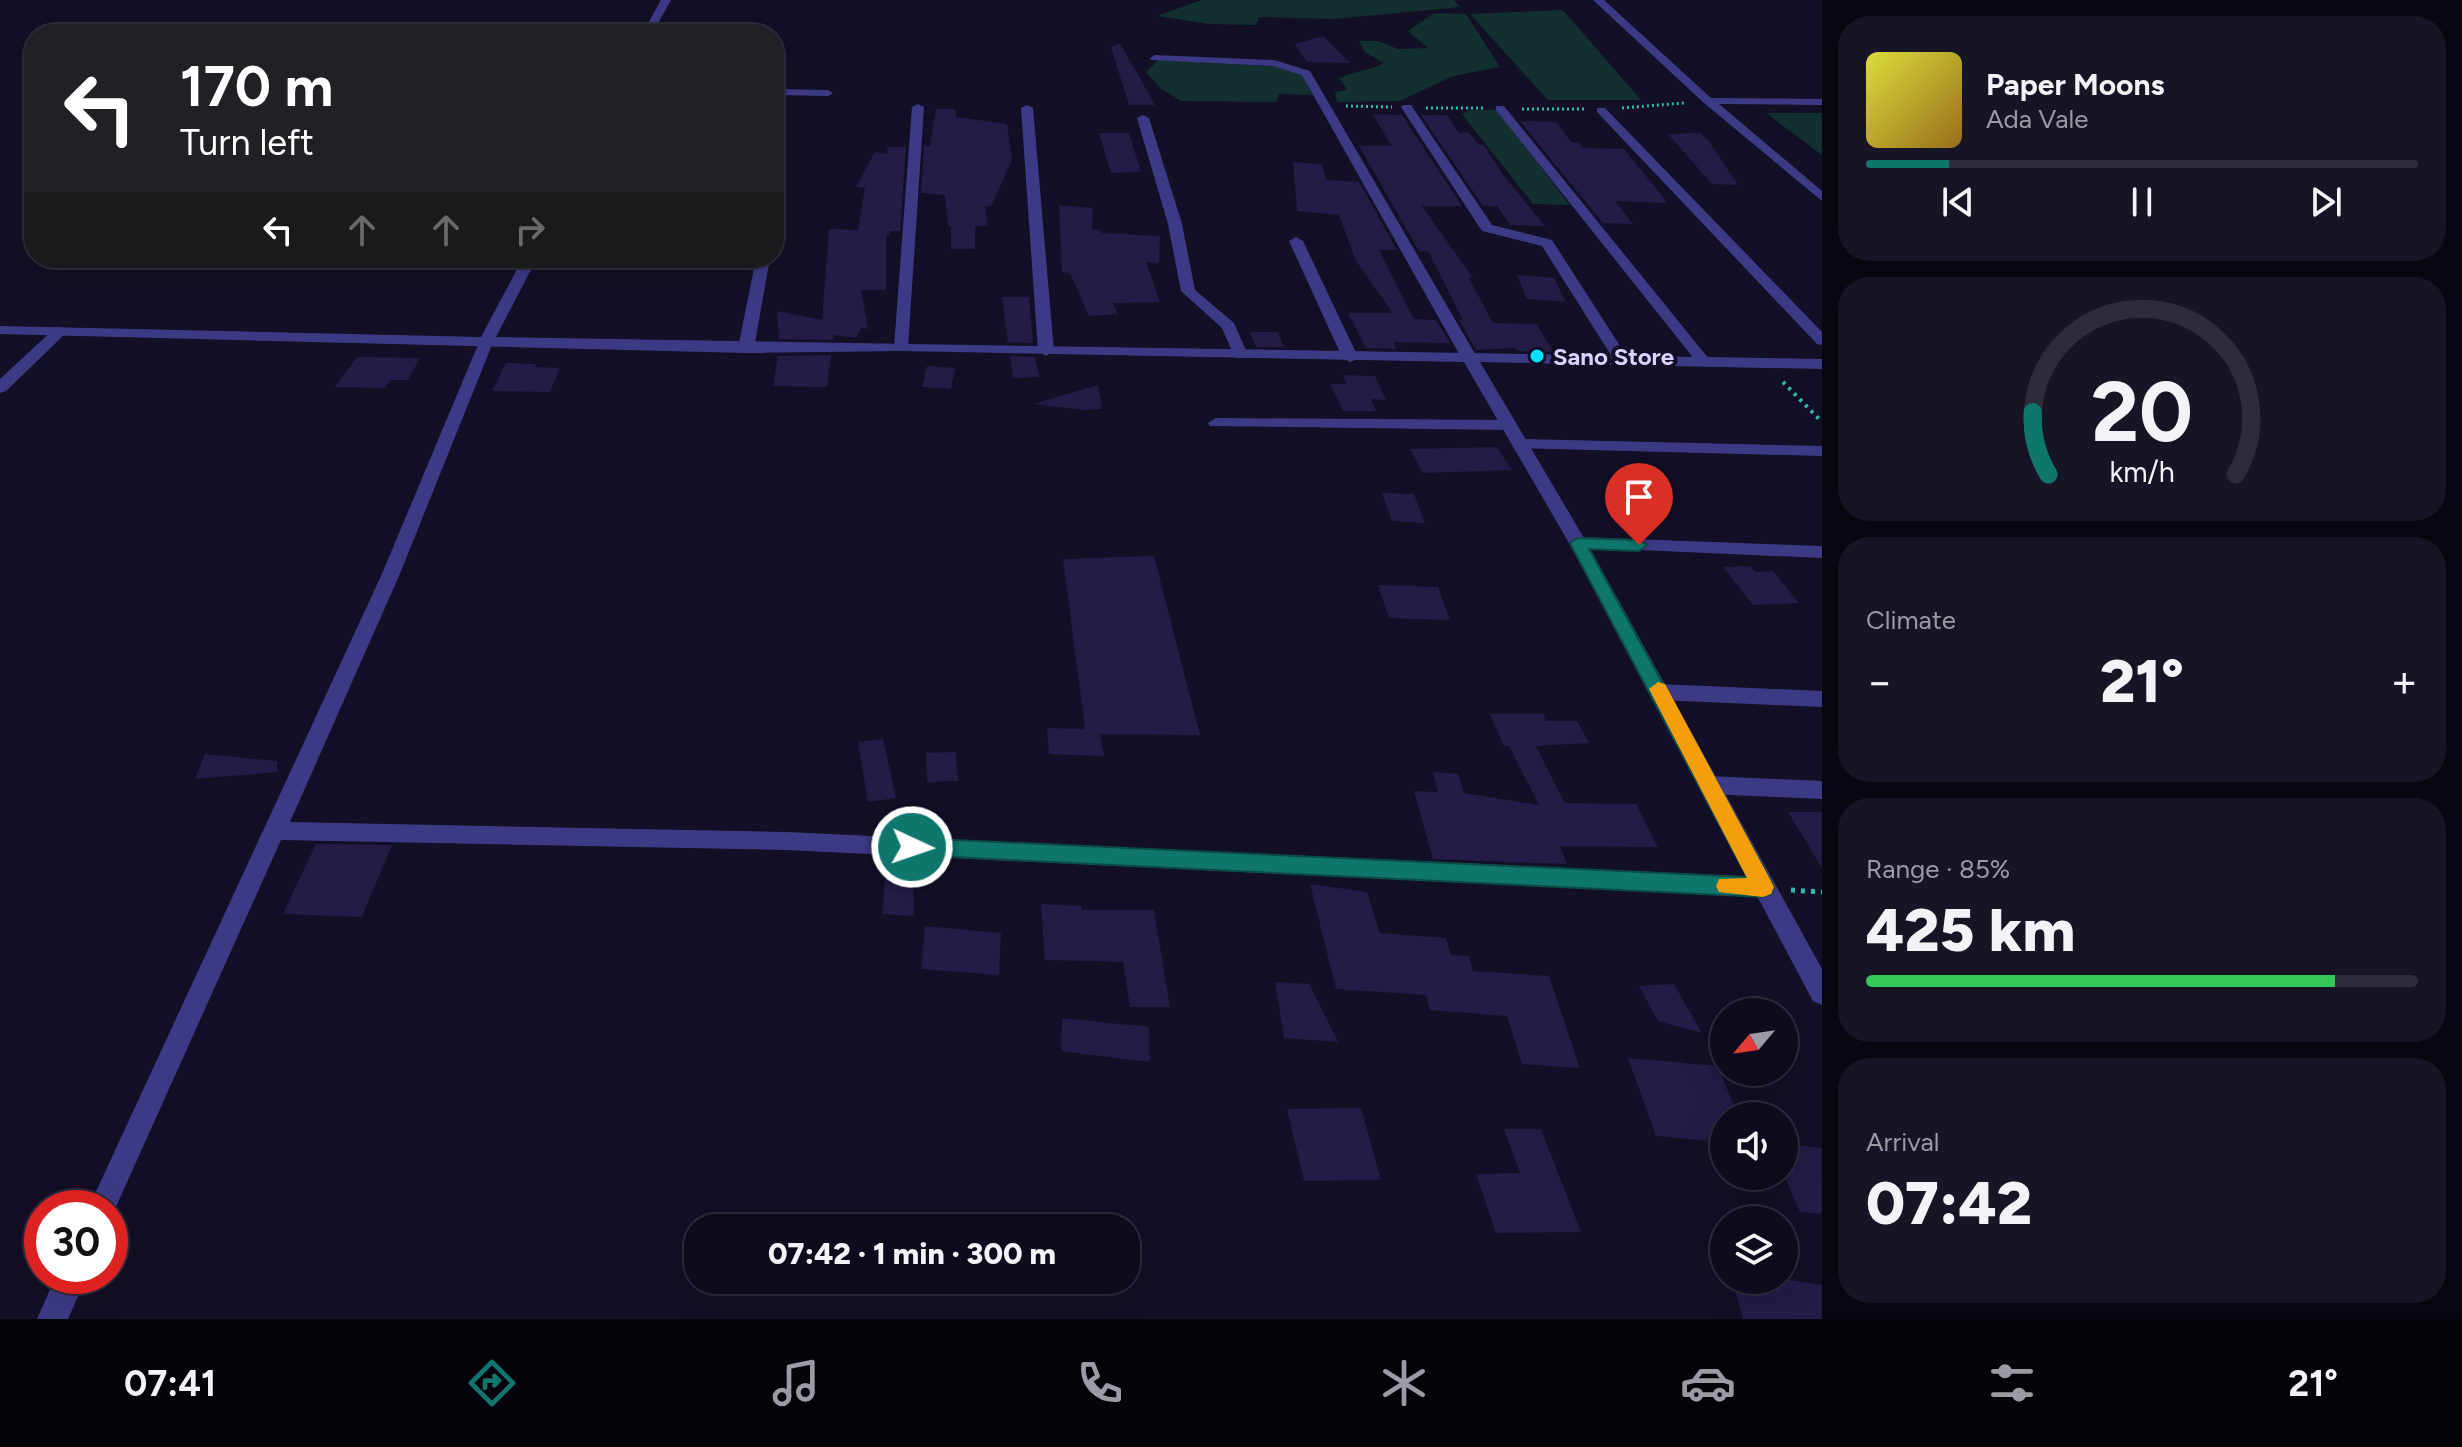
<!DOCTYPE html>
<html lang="en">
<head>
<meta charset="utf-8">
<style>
	:root { --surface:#0e0b1c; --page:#171425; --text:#f1f3f6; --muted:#9b9ba3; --line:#2e2b3b; --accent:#0f766e }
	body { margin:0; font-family:Figtree,sans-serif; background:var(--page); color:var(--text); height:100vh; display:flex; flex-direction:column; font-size:30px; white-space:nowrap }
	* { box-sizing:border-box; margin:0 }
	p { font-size:26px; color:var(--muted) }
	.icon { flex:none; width:44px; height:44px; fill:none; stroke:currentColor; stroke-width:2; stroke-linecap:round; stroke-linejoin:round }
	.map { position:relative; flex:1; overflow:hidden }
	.details { display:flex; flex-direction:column; gap:16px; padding:16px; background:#08060f; width:640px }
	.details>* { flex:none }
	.guide { position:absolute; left:24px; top:24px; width:760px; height:244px; border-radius:32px; box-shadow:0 8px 32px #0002,0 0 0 2px var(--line); background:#202124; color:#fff; overflow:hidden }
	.needle { width:52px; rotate:241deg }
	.buttons { position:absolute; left:1710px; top:998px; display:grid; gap:16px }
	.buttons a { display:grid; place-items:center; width:88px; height:88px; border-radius:50%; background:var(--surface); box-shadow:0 8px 32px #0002,0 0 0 2px var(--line); font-size:40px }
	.speed { position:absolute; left:24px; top:1190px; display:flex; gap:16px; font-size:40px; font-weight:700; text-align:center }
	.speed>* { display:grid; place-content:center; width:104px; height:104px; border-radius:50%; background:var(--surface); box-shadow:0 8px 32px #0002,0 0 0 2px var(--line); line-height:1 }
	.speed .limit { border:12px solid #d22; background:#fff; color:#111 }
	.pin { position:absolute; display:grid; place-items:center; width:68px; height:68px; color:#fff; margin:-82px -34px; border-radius:50% 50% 50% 0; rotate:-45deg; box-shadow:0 0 8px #0007 }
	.pin .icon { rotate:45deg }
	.me { position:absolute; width:88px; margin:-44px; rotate:93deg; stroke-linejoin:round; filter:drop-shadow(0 0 6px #0008) }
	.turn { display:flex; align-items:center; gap:28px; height:168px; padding:0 24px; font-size:36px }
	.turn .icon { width:104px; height:104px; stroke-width:2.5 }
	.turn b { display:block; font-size:56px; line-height:68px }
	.lanes { display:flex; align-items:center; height:76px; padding:0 24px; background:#0003; justify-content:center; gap:40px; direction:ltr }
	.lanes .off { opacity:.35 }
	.big { font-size:60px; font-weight:800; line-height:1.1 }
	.details .widget { flex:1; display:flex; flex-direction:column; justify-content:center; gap:12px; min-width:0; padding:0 28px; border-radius:32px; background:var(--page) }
	.details .dial { align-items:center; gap:0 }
	.dial svg { height:208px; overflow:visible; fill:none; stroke:var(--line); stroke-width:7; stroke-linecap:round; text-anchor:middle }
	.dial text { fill:var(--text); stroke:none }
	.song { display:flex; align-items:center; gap:24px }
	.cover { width:96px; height:96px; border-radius:12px; background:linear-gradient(135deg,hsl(60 70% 55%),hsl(40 70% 35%)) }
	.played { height:8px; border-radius:4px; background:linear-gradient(90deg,var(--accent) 15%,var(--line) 15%) }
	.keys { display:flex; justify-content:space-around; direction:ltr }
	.heat { display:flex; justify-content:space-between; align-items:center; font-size:44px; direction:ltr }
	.charge { height:12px; border-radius:6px; background:linear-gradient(90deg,#34c759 85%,var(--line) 0) }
	.trip { position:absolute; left:684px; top:1214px; width:456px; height:80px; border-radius:32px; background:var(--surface); box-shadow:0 8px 32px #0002,0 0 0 2px var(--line); font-weight:800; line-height:80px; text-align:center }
	.tab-bar { display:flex; height:128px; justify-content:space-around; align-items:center; background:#06040b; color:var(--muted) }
	.tab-bar .icon { width:56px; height:56px }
	.tab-bar .selected { color:var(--accent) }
	.tab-bar b { font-size:36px; color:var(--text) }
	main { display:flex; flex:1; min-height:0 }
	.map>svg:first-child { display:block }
</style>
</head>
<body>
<main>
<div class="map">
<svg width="1822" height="1319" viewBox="0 0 1822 1319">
	<rect width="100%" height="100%" fill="#130f26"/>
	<path fill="#12302f" d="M1201 0H1454L1460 7 1334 19 1259 17 1256 25 1209 24 1157 16Z
		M1562 10 1570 18 1641 100H1548L1470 14Z
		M1434 13 1466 14 1500 67 1453 76 1400 101 1337 102 1335 92 1347 90 1339 78C1354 71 1370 71 1384 63L1365 52 1359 41H1379L1398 49 1428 48 1408 31Z
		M1158 60 1285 67 1302 74 1313 95 1279 94 1277 102 1181 101 1160 88 1146 72Z
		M1469 110H1497L1570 205 1533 204 1462 114Z
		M1766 113H1822V155Z"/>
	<path fill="#241b47" d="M1323 36 1350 63 1307 62 1295 44Z
		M1120 43 1155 105H1129L1111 47Z
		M936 109H955L956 117 1007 124 1012 160 991 206H985L988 226H975V249H951V226H948L945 195 921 193 924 146H930Z
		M1372 114 1402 115 1462 206H1422L1473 278H1469L1493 323 1537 324 1553 352 1517 351 1516 348 1476 350 1459 320H1463L1428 251H1419L1359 146H1392Z
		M1421 115H1447L1459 133 1468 132 1479 145H1484L1503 175 1545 226 1510 225 1497 206H1483Z
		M1520 121 1556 122 1572 143H1579L1583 148 1624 149 1668 203 1615 201 1633 224 1603 223Z
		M1099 133H1129L1141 172 1111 173Z
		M1700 133 1708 140 1738 185 1712 184 1668 134Z
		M887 147H906L900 231H890V235H886V290H861L868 329 861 328 856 338 834 335 833 340 779 339 777 311 822 320 829 229 858 230 865 187H856L875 152 888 154Z
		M1293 162 1322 164 1326 180 1359 182 1397 250H1379L1414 319 1436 320 1450 343 1393 342 1397 349 1366 348 1348 313H1393L1356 261 1339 215 1297 211Z
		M1059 205 1093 208 1092 229 1101 230 1102 233 1160 236 1159 263 1146 262 1160 302 1113 303 1118 314 1089 316 1070 273 1062 272Z
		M1517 275 1554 278 1566 302 1527 299Z
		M1002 297H1029L1033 343 1008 342Z
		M1250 332H1278L1284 347H1256Z
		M831 355 827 387 773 386 778 356Z
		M1010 356 1035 357 1039 377 1013 378Z
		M357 357 420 358 408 380H390L385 388 335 387Z
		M506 363 536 364 535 367 560 368 550 392 492 391Z
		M927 366 955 368 951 389 922 387Z
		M1343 375 1375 376 1386 400 1371 399 1376 411H1343L1330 384H1347Z
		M1098 385 1102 409 1084 410 1033 404Z
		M1497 447 1512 470 1423 473 1410 449Z
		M1382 493 1414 494 1425 523 1392 521Z
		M1154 556 1200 735 1100 734 1104 756 1049 754 1047 728 1085 729 1063 559Z
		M1750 566 1755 572 1773 571 1799 603 1753 605 1723 567Z
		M1378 585 1438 587 1450 620 1389 618Z
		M1490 714H1543L1546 721H1577L1589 743 1536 746 1565 803 1636 804 1658 847 1560 846 1567 864 1433 859 1414 791 1438 792 1433 772 1458 774 1464 793 1539 805 1509 746H1504Z
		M883 739 896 798 868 802 858 742Z
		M956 752 958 781 927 782 926 753Z
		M205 754 277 761V772L195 779Z
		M1788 812H1822V868Z
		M316 844 392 845 362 917 283 914Z
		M885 880 913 881 914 916 882 914Z
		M1310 884 1367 892 1380 933 1446 938 1451 955 1469 956 1473 971 1549 976 1580 1068 1522 1064 1507 1016 1430 1010 1426 995 1336 989Z
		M1041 904 1081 906V910H1154L1170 1007H1130L1123 962 1045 960Z
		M925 926 1001 933 999 975 921 969Z
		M1275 982 1309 984 1338 1042 1284 1038Z
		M1674 984 1702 1033 1658 1021 1639 986Z
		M1062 1018 1149 1027 1150 1062 1061 1051Z
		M1628 1058 1718 1066 1738 1116H1724V1142L1656 1136Z
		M1361 1108 1381 1180 1304 1181 1287 1109Z
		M1504 1129H1541L1581 1232 1496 1233 1476 1174 1520 1173Z
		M1784 1144 1822 1148V1214L1800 1212 1784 1175Z
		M1732 1280H1790L1822 1285V1319H1743Z"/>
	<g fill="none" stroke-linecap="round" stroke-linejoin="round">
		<path stroke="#2fb8b0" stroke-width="3" stroke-dasharray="2 3" stroke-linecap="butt" d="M1346 106 1392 107
			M1426 108H1484
			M1622 108 1684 103
			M1522 109H1584"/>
		<path stroke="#2fb8b0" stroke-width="4" stroke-dasharray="3 5" stroke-linecap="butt" d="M1783 382 1822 422"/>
		<path stroke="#2fb8b0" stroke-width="5" stroke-dasharray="4 6" stroke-linecap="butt" d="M1791 890 1822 892"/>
		<path fill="#3d3a85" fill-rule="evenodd" d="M1593 0H1604L1711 98 1822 99V105L1719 104 1822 191V201L1704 103Z
			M322 29 475 31 480 34H326Z
			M1155 55 1274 60 1310 71 1478 359 1475 362H1465L1462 359 1302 75 1273 66 1151 60 1150 58Z
			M774 89 828 90 833 93 828 96 774 95Z
			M918 104 924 107 908 347 901 351 894 347 912 107Z
			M1027 105 1033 108 1054 351 1046 356 1038 351 1021 108Z
			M1403 105H1411L1492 225 1552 240 1629 360 1626 363H1616L1542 246 1482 231 1401 107Z
			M1496 106H1504L1709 359V365H1699L1496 110Z
			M1597 108H1605L1822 332V345L1817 344 1597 112Z
			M1143 115 1149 118 1182 224 1195 290 1234 323 1248 355 1245 358H1235L1222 328 1181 291 1168 224 1137 118Z
			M1296 237 1303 241 1358 357 1355 360 1350 362 1342 357 1289 241Z
			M756 258H770L754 348 746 353 738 348Z
			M60 327 67 331 65 334 6 391 0 393V379L55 328Z
			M487 336 494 340 399 576 290 822 786 832 1763 877 1771 880 1775 887 1771 894 1763 897 786 850 281 840 110 1220V1208H89L93 1198 381 576 480 340Z
			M1216 418 1509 420 1517 425 1509 430 1210 426 1208 423Z
			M1520 439 1822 446V456L1514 448 1512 444 1514 440Z
			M1578 537 1822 546V558L1572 547 1569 543Z
			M1660 684 1822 691V707L1660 700 1653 697 1650 692 1653 687Z
			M1709 776 1822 781V799L1709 794 1701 791 1698 785 1701 779Z
			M56 1276H87L68 1319H37Z"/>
		<path fill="#3d3a85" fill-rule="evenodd" d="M661 0H671L652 34H642Z
			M523 258H537L496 337 1822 359V369L1480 362 1587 543 1822 969V1005L1813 1001 1569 543 1464 362 901 351 746 353 0 334V326L481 337Z"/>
	</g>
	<path fill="#0f766e" stroke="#0a4d48" stroke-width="2" d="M1578 538 1639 540 1647 545 1639 551 1589 549 1771 881 1774 887 1771 894 1763 897 912 855 905 853 902 847 905 841 912 838 1747 877 1570 543Z"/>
	<path fill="#f59e0b" d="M1658 682 1665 684 1771 881 1774 887 1771 894 1763 897 1719 892 1716 886 1719 879 1747 878 1649 689Z"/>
	<circle fill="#00e5ff" stroke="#130f26" stroke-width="3" cx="1537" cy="356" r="8"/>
	<g text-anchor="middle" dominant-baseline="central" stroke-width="8" stroke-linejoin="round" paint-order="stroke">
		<g font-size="24" font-weight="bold" fill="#d9d4ff" stroke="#130f26" text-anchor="start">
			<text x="1553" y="356">Sano Store</text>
		</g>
	</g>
</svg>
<div class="buttons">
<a><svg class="needle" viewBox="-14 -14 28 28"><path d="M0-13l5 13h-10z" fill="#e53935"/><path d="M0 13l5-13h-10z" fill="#9b9ba3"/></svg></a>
<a><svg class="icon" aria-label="sound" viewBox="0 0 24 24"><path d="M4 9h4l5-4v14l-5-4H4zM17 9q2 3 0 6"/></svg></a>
<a><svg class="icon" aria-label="layers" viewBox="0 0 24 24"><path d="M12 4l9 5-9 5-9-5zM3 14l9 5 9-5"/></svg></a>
</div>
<div class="speed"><div class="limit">30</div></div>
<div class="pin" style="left:1639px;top:545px;background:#d93025"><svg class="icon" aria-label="arrive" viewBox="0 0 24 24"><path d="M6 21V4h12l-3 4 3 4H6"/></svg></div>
<svg class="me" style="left:912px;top:847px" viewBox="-20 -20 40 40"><circle r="17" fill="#0f766e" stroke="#fff" stroke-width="3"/><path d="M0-11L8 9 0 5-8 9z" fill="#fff"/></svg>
<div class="trip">07:42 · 1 min · 300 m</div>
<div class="guide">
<div class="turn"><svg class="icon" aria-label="left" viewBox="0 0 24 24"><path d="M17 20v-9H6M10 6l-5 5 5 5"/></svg><div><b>170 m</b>Turn left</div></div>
<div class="lanes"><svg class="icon" aria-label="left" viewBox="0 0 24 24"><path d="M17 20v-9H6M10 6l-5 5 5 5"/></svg><svg class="icon off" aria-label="ahead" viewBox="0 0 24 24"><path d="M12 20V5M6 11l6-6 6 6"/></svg><svg class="icon off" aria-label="ahead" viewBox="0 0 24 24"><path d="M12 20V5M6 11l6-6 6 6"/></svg><svg class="icon off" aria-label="right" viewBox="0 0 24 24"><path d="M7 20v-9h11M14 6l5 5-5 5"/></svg></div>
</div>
</div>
<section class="details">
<div class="widget">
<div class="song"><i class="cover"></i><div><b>Paper Moons</b><p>Ada Vale</p></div></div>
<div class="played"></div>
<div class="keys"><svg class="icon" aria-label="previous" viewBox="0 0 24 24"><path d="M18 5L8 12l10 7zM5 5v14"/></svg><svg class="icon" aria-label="pause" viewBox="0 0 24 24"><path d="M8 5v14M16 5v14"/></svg><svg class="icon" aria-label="next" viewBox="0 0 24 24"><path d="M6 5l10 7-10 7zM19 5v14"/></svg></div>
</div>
<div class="widget dial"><svg viewBox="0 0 100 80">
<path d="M14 69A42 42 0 1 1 86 69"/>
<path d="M14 69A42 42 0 0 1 8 45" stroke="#0f766e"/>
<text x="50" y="56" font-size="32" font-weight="700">20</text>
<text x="50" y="72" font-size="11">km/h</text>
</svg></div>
<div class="widget"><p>Climate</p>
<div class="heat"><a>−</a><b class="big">21°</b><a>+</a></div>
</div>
<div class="widget"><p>Range · 85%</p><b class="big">425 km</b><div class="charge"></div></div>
<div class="widget"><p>Arrival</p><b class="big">07:42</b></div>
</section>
</main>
<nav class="tab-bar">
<b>07:41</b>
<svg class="icon selected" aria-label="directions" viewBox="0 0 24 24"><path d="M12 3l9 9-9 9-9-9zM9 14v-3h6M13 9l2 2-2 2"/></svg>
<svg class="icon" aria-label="music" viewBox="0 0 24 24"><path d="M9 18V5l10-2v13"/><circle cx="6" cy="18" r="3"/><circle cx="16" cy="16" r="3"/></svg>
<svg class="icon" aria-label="phone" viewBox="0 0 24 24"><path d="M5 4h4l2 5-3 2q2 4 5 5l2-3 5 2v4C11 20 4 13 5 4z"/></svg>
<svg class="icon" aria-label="climate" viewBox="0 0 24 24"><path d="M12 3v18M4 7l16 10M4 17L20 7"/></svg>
<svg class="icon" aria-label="car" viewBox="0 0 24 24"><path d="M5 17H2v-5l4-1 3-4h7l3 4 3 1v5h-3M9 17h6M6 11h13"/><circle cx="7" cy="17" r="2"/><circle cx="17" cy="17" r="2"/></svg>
<svg class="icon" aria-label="filters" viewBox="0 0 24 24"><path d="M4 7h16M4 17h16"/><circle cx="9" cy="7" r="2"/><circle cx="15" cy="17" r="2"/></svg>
<b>21°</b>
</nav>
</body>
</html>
